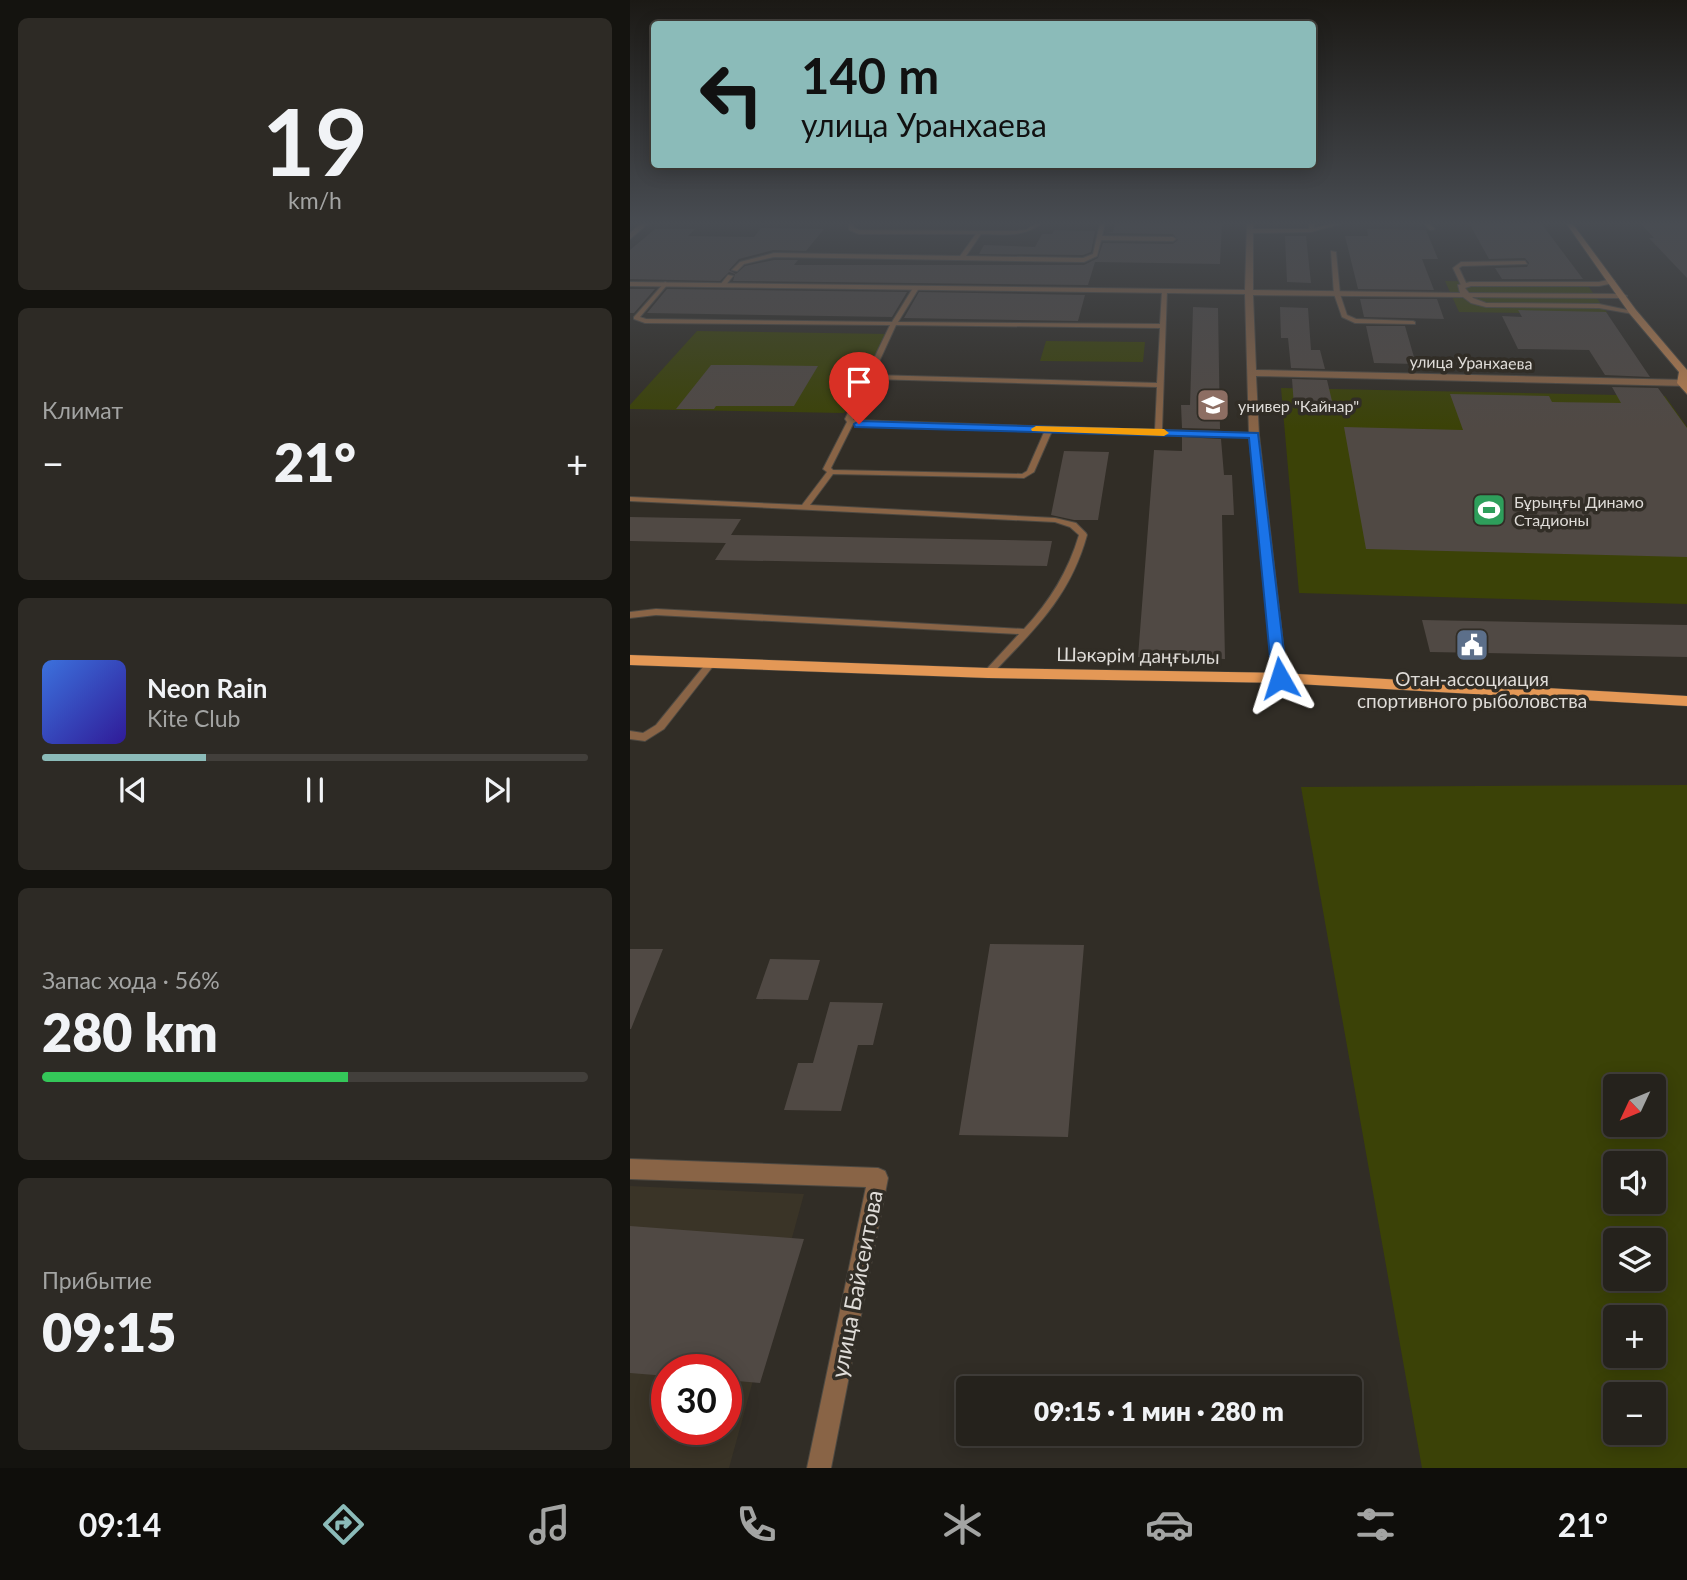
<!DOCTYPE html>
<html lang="ru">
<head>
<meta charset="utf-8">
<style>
	:root { --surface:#25221c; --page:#2d2a25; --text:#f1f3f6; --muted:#a3a4a3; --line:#423f3b; --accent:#8bbbb9 }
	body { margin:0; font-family:Lato,sans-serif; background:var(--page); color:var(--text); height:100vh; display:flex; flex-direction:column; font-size:26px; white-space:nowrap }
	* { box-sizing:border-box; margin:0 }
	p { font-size:23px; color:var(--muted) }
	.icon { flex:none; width:38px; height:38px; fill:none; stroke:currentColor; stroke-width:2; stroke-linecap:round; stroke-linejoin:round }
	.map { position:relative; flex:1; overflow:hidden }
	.sheet { display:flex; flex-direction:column; gap:18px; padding:18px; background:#14130f; width:630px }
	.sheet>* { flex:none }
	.top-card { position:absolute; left:21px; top:21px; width:665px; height:147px; border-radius:7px; box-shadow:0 4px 18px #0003,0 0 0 2px var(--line); background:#8bbbb9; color:#111; overflow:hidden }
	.needle { width:46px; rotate:226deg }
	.fabs { position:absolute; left:973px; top:1074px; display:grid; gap:14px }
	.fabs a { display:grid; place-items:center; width:63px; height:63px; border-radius:7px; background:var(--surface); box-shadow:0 4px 18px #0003,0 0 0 2px var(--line); font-size:35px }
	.speed { position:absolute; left:21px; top:1354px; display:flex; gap:14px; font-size:35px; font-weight:700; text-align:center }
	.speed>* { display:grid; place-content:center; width:91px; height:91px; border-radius:50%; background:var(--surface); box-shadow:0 4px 18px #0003,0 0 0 2px var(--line); line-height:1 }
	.speed .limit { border:10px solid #d22; background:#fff; color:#111 }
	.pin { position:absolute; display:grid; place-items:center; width:60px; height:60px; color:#fff; margin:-72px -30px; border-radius:50% 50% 50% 0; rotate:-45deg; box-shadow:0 0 7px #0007 }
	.pin .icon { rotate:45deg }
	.me { position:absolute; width:77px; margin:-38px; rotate:354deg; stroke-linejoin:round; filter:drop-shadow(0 0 5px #0008) }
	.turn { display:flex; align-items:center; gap:24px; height:147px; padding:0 35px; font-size:32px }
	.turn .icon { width:91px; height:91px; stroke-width:2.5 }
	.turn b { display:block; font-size:49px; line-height:60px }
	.big { font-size:52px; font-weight:800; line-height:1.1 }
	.sheet .widget { flex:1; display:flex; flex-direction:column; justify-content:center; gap:10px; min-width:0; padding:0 24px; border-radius:10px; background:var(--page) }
	.sheet .dial { align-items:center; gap:0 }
	.dial b { font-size:91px; line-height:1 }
	.song { display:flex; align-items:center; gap:21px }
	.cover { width:84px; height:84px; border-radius:10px; background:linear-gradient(135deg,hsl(220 70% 55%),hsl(250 70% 35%)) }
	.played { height:7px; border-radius:4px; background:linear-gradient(90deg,var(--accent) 30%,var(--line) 30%) }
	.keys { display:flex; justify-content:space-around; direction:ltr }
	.heat { display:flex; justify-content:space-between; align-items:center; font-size:38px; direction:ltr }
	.charge { height:10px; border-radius:5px; background:linear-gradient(90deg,#34c759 56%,var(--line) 0) }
	.trip { position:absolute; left:326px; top:1376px; width:406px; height:70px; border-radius:7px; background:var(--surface); box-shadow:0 4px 18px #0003,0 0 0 2px var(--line); font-weight:800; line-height:70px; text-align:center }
	.tabs { display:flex; height:112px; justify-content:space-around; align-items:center; background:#0f0e0b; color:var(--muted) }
	.tabs .icon { width:49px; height:49px }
	.tabs .selected { color:var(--accent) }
	.tabs b { font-size:32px; color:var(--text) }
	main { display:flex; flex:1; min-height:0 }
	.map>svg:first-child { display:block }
</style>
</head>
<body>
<main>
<section class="sheet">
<div class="widget dial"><b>19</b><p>km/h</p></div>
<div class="widget"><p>Климат</p>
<div class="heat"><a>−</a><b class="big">21°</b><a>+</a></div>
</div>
<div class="widget">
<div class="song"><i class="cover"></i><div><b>Neon Rain</b><p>Kite Club</p></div></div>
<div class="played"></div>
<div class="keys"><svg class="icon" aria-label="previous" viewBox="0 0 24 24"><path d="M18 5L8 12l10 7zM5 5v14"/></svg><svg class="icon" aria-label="pause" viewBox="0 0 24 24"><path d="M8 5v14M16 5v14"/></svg><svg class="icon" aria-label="next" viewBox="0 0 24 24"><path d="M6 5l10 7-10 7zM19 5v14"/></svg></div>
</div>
<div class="widget"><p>Запас хода · 56%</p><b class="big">280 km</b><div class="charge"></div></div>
<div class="widget"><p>Прибытие</p><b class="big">09:15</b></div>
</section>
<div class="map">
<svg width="1057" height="1468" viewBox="0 0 1057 1468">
	<rect width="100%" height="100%" fill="#312d26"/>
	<path fill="#3a3427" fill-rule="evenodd" d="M0 1186 174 1194 99 1468H0ZM37 1370H96V1430H37Z"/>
	<path fill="#3b4207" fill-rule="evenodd" d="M815 281 956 283 978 314 829 312Z
		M67 331 258 334 214 413 0 409V405Z
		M416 341 515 342 513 362 410 361Z
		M651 388 1035 396 1057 427V604L669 593Z
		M1057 785V1468H792L671 787ZM985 1087H1024V1125H985ZM985 1164H1024V1202H985ZM985 1241H1024V1279H985ZM985 1318H1024V1356H985ZM985 1395H1024V1433H985Z"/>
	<path fill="#504944" d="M485 223H592L590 264 465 262 458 285 103 281 105 274 99 272 90 281 0 279V250L25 229H65L58 236 124 237 131 228 194 229 176 251 143 250 109 259 99 270 106 274 115 266 144 260H168L164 265H454L468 258 473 243 543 244 548 240 543 234 475 233 483 232Z
		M839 223H911L953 279H872L865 268 897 267 899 263 895 258 859 259Z
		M1010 223H1057V278L1019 238H1024Z
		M737 229 796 230 808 259H792L804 290 728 289 715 236H738Z
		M424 230 465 231 461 252 453 255 349 254 354 245 405 247 412 234H422Z
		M655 236H676L681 283 657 282Z
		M0 289H25L4 313H0Z
		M37 289 277 292 262 317 17 313Z
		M289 292 455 295 448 321 274 318Z
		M730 299H807L814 319 734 317Z
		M563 307 588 308 590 429 552 428 551 405H560Z
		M650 307 678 308 681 350H690L695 369 661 368 658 338H651Z
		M888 310 976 312 1020 377 975 375 959 350 888 349 872 316 892 317Z
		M736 326H775L786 364 744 363Z
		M81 365H116L188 366 164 406H86L84 409H46Z
		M662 379 697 380 702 401 687 407 664 406Z
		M982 387 1028 388 1057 428V557L736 549 714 427 833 430 820 394 919 396 922 402 991 403Z
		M552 437 591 439 594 475H602L604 515H592L595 659 508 657 524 450 552 451Z
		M434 451 479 452 468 520H444L421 515Z
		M0 517 111 519 96 543 0 541Z
		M101 535 422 541 417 566 85 560Z
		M792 620 1057 625V657L800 652Z
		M360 944 454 945 438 1137 329 1135Z
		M0 949H33L1 1029H0Z
		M140 959 190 960 178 1000 126 999Z
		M200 1002 253 1003 243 1045H228L211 1111 154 1110 168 1063H183Z
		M0 1226 174 1239 130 1383 96 1380V1370H37V1376L0 1373Z"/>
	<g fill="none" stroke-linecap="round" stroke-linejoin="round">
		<defs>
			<path id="service" d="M219 223H223L224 228 230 230 384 231 396 230 406 223H412C393 238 374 234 351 234L336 256 453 258 463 254 470 223H475L472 236 543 237 546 239 543 241 471 240 467 256 454 262 144 257 114 264 107 271 102 270 110 262 144 253 330 256 346 234H229L219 230Z
				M679 223H684V228L705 223H714L681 232 620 233 617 231 620 229H679Z
				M794 223H799L805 229 800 230Z
				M701 251 706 252 710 294 717 315 726 319 783 321 785 322V324L725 323 712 317 704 294Z
				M895 261 897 264 832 266 829 268 837 285 834 287 831 285 823 268 831 262Z
				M98 275 103 276 95 286H91L90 285Z
				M35 282 37 283V285L10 317 16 319 262 322 283 288 286 286 289 288 268 322 530 324 532 291 537 290 532 430 624 433 628 435 624 437 422 431 404 472 394 478 203 474 180 505 425 518 446 523 456 533 457 535C440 597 404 630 361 675H355L353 673 389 634 26 615 0 618V612L26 609 394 629C420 601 438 572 449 535L440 527 425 522 0 501V497L172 505 197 472 193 469 217 422 215 419 260 325 15 323 4 319V317ZM266 325 530 328 527 383 243 375ZM241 379 527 387 525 430 223 420ZM223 424 415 430 397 471 392 474 203 470 201 468Z
				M81 660 86 663 84 665 34 729 15 741 0 739V731L13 733 26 725 78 661Z"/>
			<path id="pedestrian" d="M830 293 993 294 997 296 993 298 833 297 829 295Z"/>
			<path id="minor" d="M617 223H623V290L830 293 828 285 840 282H969L981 279 985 281 984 283 969 286H841L835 288 843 298 856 303 969 304 1007 312 1003 314 969 308 856 307 841 303 833 297 623 295 626 370 1057 380V386L626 376 629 435 657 678 650 682 643 678 619 435 615 294 0 286V282L615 290Z
				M0 1159 248 1168 255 1171 258 1178 201 1468H177L236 1187 0 1179Z"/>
			<path id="tertiary" d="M12 223H19L0 239V233Z"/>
			<path id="secondary" d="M936 223H942L1006 310 1057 370V394L1047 383 1049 372 1000 314Z"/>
			<path id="primary" d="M0 655 358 668 650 673 1057 696V706L650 683 358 678 0 665Z"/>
		</defs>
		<use href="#service" stroke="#4d4942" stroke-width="2"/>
		<use href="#pedestrian" stroke="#4d4942" stroke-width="2"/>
		<use href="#minor" stroke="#4d4942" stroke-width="2"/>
		<use href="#tertiary" stroke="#4d4942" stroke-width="2"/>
		<use href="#secondary" stroke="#4d4942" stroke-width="2"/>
		<use href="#primary" stroke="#4d4942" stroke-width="1"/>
		<use href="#service" fill="#896446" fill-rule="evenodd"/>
		<use href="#pedestrian" fill="#896446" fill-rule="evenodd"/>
		<use href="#minor" fill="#896446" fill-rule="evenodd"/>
		<use href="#tertiary" fill="#896446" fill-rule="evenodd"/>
		<use href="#secondary" fill="#bc8150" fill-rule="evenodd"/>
		<use href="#primary" fill="#e49856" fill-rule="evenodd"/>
	</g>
	<linearGradient id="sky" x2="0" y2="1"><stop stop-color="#1b1915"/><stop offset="0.52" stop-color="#484c52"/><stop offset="1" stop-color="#484c52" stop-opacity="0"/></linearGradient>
	<rect width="1057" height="429" fill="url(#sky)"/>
	<path fill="#1a73e8" stroke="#114b97" stroke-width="2" d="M229 421 628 433 657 678 650 683 642 678 619 438 225 427 224 424Z"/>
	<path fill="#f59e0b" d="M406 426 534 429 539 433 534 436 402 431 401 429Z"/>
	<defs>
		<symbol id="university-square" viewBox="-11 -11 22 22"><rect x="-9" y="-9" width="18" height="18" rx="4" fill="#8d6e63" stroke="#312d26"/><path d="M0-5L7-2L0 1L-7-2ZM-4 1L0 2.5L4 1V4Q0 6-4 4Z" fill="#fff"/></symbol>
		<symbol id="stadium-square" viewBox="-11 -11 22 22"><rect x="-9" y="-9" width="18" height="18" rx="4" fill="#2e9e5b" stroke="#312d26"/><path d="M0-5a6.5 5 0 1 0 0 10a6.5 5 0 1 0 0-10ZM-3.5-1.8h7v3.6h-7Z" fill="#fff"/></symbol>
		<symbol id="civic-square" viewBox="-11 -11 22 22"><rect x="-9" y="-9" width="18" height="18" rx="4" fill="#5c6f8a" stroke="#312d26"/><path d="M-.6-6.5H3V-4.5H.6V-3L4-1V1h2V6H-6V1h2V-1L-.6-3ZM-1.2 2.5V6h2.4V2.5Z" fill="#fff"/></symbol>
	</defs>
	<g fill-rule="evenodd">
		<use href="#university-square" x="564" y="386" width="38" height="38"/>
		<use href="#stadium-square" x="840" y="491" width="38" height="38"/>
		<use href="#civic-square" x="823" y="626" width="38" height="38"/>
	</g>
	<g text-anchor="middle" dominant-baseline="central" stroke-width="7" stroke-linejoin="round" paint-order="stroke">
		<g font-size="16" fill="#dfdcd8" stroke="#312d26">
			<text transform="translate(841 362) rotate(1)">улица Уранхаева</text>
		</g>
		<g font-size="16" fill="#dfdcd8" stroke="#312d26" text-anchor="start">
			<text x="608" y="405">универ "Кайнар"</text>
			<text x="884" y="501">Бұрыңғы Динамо<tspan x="884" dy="18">Стадионы</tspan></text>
		</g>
		<g font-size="19" fill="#dfdcd8" stroke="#312d26">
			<text transform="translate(508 655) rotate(1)">Шәкәрім даңғылы</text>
		</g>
		<g font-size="19" fill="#dfdcd8" stroke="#312d26">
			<text x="842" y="678">Отан-ассоциация<tspan x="842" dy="22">спортивного рыболовства</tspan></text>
		</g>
		<g font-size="23" fill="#dfdcd8" stroke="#312d26">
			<text transform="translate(226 1284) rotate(-79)">улица Байсеитова</text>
		</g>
	</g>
</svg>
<div class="fabs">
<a><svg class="needle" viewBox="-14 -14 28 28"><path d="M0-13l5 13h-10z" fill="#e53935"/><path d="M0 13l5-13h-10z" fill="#a3a4a3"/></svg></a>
<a><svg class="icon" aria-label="sound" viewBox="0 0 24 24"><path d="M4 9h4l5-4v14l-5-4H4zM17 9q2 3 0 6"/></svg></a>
<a><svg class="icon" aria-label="layers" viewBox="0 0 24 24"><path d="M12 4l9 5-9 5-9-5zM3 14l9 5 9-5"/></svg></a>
<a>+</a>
<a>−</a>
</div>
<div class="speed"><div class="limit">30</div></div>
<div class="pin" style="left:229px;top:424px;background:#d93025"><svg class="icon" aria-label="arrive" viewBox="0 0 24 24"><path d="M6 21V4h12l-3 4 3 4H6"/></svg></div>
<svg class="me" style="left:650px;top:678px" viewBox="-20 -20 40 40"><path d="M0-17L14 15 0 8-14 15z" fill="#1a73e8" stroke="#fff" stroke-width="4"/></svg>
<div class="trip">09:15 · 1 мин · 280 m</div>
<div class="top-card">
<div class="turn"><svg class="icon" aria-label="left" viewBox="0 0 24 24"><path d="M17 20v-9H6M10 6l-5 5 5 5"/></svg><div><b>140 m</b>улица Уранхаева</div></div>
</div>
</div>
</main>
<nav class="tabs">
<b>09:14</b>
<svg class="icon selected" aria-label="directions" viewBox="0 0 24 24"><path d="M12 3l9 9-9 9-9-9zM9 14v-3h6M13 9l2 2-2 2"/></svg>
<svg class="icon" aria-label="music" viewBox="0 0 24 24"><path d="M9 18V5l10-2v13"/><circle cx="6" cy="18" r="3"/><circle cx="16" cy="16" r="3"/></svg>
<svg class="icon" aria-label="phone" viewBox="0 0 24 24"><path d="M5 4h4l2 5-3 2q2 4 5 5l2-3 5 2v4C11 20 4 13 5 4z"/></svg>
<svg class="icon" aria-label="climate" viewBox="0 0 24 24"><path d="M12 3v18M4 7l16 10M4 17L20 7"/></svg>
<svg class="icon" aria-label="car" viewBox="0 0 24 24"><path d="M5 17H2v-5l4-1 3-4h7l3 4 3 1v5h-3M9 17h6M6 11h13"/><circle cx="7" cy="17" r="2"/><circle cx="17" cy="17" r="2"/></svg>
<svg class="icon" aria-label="filters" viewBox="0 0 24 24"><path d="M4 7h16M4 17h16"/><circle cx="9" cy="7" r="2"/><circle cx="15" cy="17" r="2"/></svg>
<b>21°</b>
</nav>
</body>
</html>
